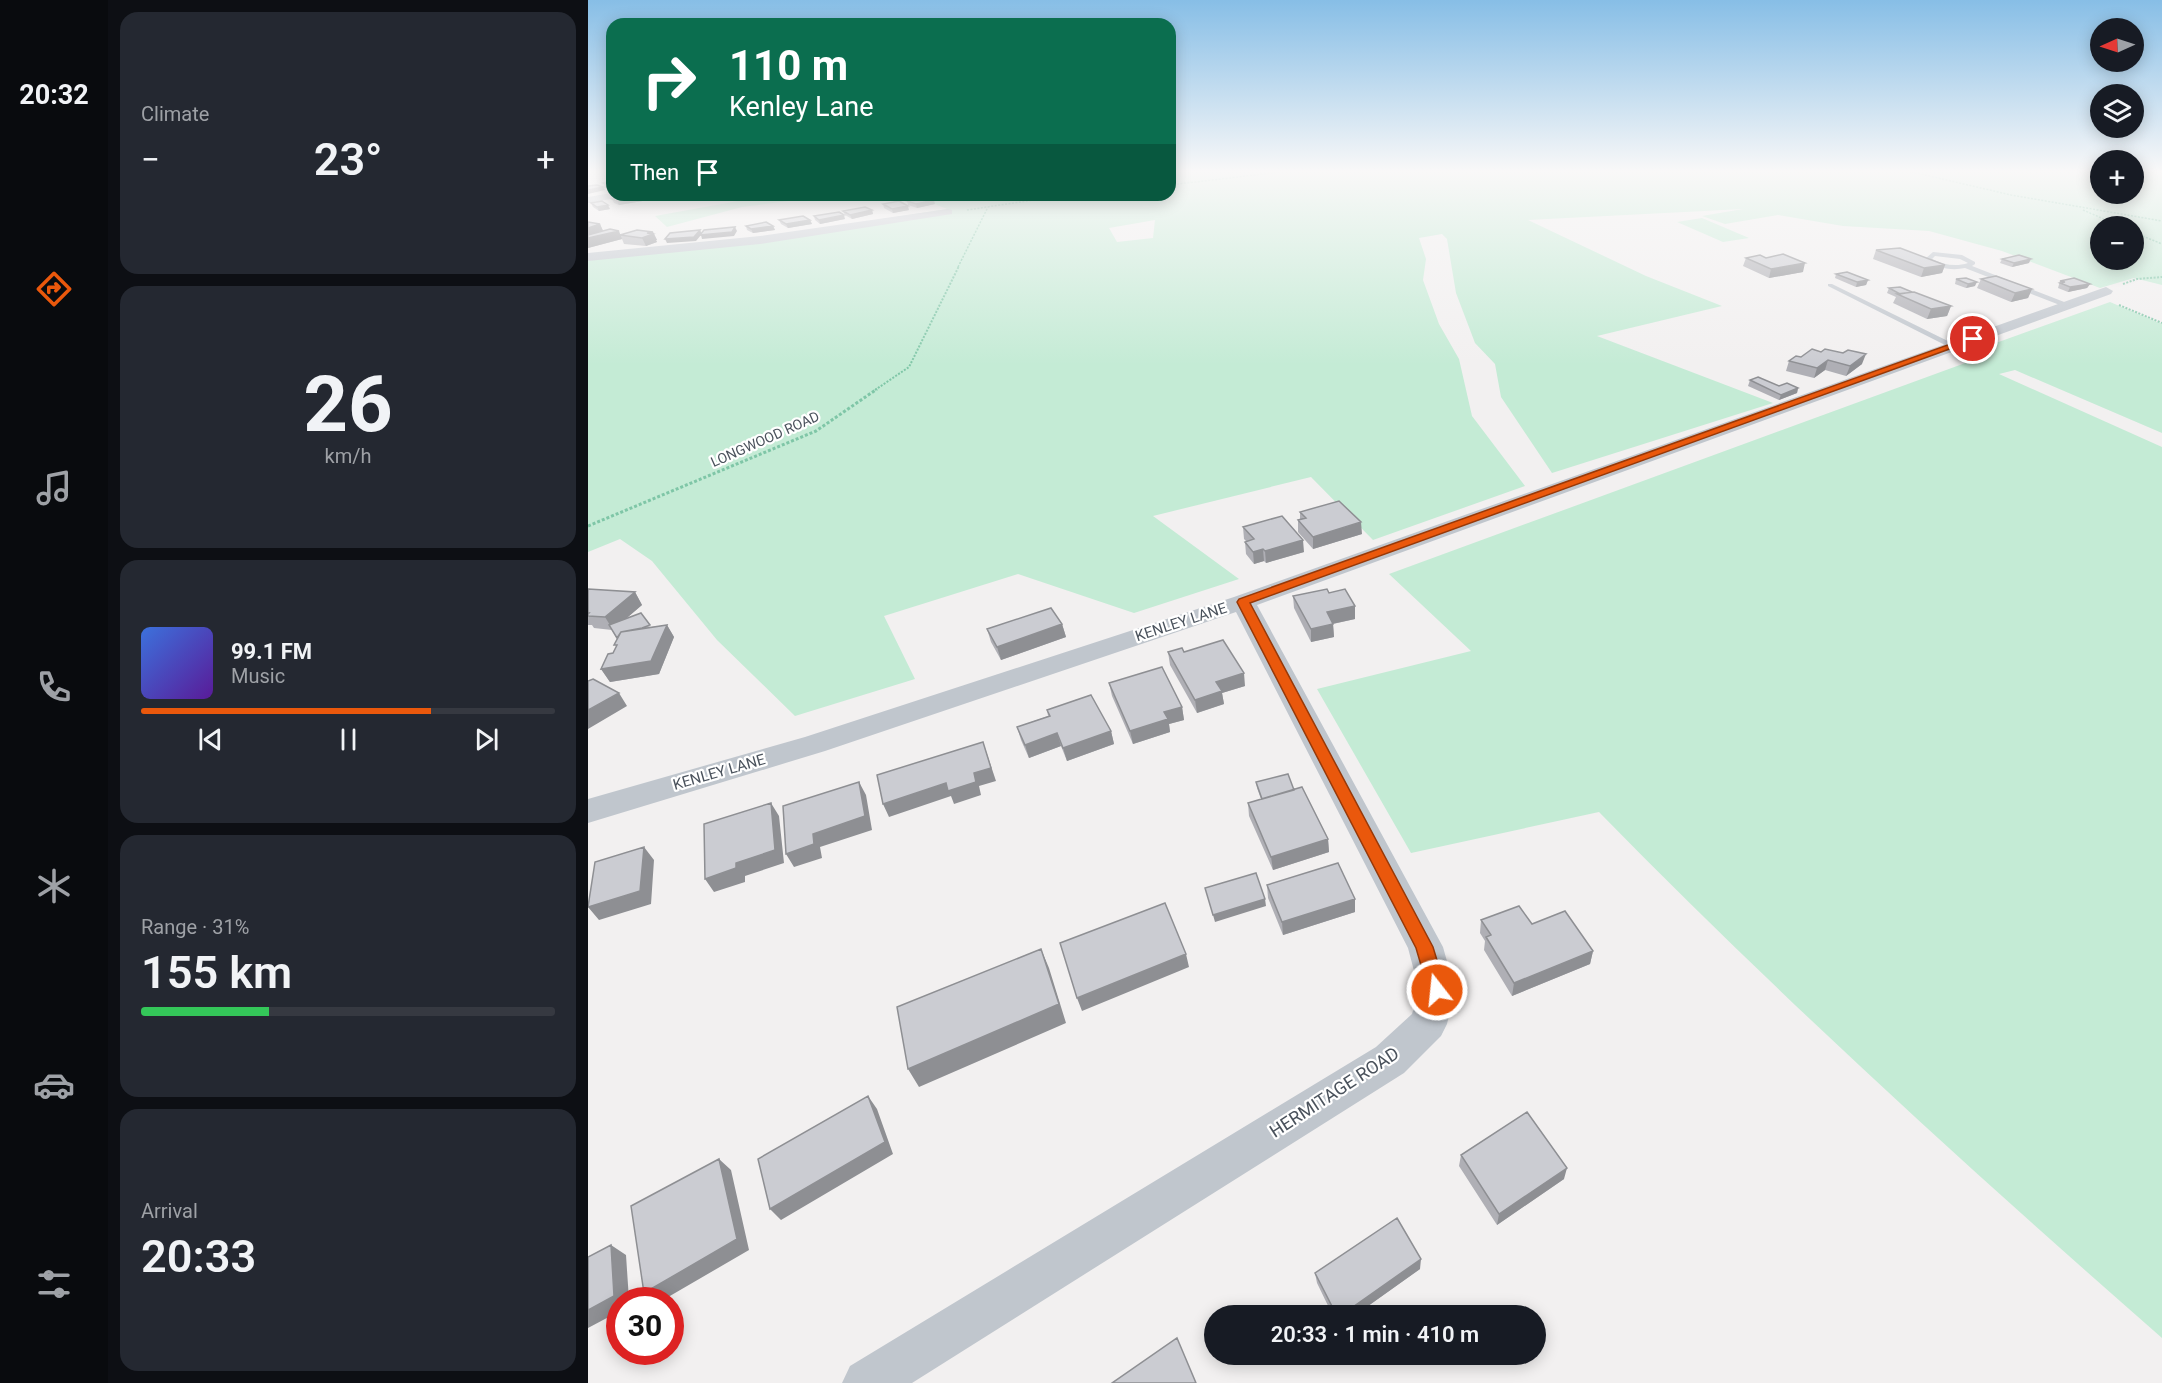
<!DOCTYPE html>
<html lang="en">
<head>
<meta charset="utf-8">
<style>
	:root { --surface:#171b24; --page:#242831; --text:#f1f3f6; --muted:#9ea1a6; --line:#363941; --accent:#ea580c }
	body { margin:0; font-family:Roboto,sans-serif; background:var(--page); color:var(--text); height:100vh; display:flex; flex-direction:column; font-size:22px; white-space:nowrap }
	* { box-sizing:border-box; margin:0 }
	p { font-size:20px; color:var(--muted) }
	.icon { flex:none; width:33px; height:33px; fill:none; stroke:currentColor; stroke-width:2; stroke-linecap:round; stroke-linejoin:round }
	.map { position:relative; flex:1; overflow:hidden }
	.side { display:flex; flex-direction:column; gap:12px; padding:12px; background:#0d0f14; width:480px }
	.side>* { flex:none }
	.top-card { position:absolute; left:18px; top:18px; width:570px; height:183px; border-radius:18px; box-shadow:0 3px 15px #0003; background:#0b6e4f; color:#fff; overflow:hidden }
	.needle { width:39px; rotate:267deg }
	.buttons { position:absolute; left:1502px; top:18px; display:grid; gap:12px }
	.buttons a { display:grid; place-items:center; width:54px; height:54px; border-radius:50%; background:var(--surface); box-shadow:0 3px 15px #0003; font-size:30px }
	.speed { position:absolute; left:18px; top:1287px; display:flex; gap:12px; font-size:30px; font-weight:700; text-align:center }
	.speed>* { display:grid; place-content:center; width:78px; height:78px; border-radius:50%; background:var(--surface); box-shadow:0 3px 15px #0003; line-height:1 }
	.speed .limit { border:9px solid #d22; background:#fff; color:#111 }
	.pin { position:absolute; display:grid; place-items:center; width:51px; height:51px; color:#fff; margin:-26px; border:3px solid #fff; border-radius:50%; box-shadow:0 2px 6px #0007 }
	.me { position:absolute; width:66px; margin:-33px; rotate:344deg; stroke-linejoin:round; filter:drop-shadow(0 0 4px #0008) }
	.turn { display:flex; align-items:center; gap:21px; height:126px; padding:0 24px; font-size:27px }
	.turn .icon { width:78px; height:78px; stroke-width:2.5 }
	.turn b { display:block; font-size:42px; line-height:51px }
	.then { display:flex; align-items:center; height:57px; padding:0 24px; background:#0003; gap:12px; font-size:22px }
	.big { font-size:45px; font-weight:600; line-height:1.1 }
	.side .card { flex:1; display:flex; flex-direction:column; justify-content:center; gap:9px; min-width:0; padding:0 21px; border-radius:18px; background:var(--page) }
	.side .dial { align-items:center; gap:0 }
	.dial b { font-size:78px; line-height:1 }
	.song { display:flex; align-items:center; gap:18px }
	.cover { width:72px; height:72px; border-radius:9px; background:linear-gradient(135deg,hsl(220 70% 55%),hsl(270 70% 35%)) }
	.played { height:6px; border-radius:3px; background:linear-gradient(90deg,var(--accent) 70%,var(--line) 70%) }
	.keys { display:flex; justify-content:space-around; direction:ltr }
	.heat { display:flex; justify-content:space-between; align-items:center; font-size:33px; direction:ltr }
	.charge { height:9px; border-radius:4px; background:linear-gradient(90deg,#34c759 31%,var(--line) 0) }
	.trip { position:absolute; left:616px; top:1305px; width:342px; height:60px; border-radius:30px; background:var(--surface); box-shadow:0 3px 15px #0003; font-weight:600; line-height:60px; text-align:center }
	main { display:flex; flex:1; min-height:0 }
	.tab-bar { display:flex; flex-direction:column; width:108px; justify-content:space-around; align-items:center; background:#090b0e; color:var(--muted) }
	.tab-bar .icon { width:42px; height:42px }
	.tab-bar .on { color:var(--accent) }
	.tab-bar b { font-size:27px; color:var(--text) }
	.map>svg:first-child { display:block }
</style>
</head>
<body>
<main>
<nav class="tab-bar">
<b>20:32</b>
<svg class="icon on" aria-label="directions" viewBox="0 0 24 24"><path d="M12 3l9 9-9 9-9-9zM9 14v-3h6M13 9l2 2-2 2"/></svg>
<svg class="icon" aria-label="music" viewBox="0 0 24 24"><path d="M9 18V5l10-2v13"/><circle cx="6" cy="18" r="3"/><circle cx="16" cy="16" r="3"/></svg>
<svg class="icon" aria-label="phone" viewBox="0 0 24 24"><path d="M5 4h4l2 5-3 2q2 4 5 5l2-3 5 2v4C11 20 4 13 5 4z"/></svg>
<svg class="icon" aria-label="climate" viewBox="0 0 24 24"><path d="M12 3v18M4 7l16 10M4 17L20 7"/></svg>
<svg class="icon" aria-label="car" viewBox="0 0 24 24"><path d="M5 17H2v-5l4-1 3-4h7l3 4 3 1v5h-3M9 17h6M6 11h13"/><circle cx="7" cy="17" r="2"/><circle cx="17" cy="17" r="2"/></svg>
<svg class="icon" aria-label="filters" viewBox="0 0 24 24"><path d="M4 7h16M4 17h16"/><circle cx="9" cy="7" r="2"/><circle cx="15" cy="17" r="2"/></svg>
</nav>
<section class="side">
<div class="card"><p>Climate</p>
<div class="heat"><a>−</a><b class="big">23°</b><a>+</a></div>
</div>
<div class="card dial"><b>26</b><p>km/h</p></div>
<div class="card">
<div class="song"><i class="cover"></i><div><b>99.1 FM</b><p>Music</p></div></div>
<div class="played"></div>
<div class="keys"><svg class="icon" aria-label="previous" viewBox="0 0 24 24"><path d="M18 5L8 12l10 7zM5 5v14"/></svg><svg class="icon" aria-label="pause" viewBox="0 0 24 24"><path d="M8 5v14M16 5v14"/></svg><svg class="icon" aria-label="next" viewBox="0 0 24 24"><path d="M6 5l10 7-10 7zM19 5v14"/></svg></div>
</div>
<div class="card"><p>Range · 31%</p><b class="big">155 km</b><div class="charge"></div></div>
<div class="card"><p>Arrival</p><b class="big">20:33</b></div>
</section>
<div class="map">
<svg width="1574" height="1383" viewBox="0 0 1574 1383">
	<rect width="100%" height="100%" fill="#f2f0f0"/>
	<path fill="#c4ebd5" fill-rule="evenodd" d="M582 171H1512V194H1545V171H1574V285L1546 278 1512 288 1414 251 1341 231 1255 226 1190 215 1137 224 1114 216 1155 209 940 220 1058 276 1134 306 1009 336 1185 403 964 473 913 397 907 364 887 343 868 293 859 239 854 234 831 238 838 259 835 280 851 324 871 359 884 416 937 486 785 540 723 477 565 516 651 579 546 613 430 574 296 616 327 679 207 716 129 640 64 561 32 539 0 552V260L173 238 359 209 325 195H582ZM567 220 565 238 529 242 521 228ZM1512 226H1545V260H1512Z
		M183 195H246L154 207 79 227 67 216Z
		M1114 218 1161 238 1135 242 1089 222Z
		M1522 302 1574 324V433L1427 370 1411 374 1574 447V1338C1381 1169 1190 995 1011 812L823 853 729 689 883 651 801 574 1380 362 1369 357Z"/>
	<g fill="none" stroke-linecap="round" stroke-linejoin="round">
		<path stroke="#7fc6a7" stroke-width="1.5" stroke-dasharray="2 1.5" stroke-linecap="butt" d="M1320 171 1423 195 1574 221
			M582 185 700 171
			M379 210 479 195
			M1495 210 1532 226
			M1545 232 1574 244
			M370 267 400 207"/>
		<path stroke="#7fc6a7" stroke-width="2" stroke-dasharray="2 1.5" stroke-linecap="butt" d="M1535 284 1549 279 1574 277
			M1531 305 1574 323
			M287 390 321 367 371 266"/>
		<path stroke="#7fc6a7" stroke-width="3" stroke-dasharray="3 2" stroke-linecap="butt" d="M0 526 228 431 289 389"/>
		<path fill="#c0c6cd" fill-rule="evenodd" d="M1345 252 1374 255 1387 262V264L1384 266 1484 305 1477 307 1377 268C1363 271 1348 268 1337 259ZM1347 256 1372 259 1380 263C1368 267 1356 265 1344 259Z
			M1240 284H1244L1370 346 1363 348 1240 286Z"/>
		<path fill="#c0c6cd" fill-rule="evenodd" d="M24 193V195H34L29 198 0 203V197Z
			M360 209 364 210V214L172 244 0 261V253L172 236Z
			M1518 287 1525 291 1523 294 669 605 855 947 867 990 859 1024 853 1036 816 1073 324 1383H254L262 1366 788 1047 824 1014 831 990 820 948 648 612 237 751 0 823V799L217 737 646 597Z"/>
	</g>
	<path fill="#afafb5" d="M24 181V190L17 187 15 183Z
		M50 195H77L78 197 31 205 26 203 24 199 50 196Z
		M319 201 347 204 329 208 320 205Z
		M3 203 22 209 11 211 5 207Z
		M295 204 321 210 305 213 296 208Z
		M284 210 285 214 264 219 257 215 255 211Z
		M226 216 257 219 232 224 227 220Z
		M191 220H222L224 224 200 228 193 224Z
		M0 222 12 224 15 231 33 235 65 232 69 240H68L69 242 58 246 36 244 34 239 0 248Z
		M158 226H185L187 230 165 233 159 230Z
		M1288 250 1357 265 1354 273 1333 277 1285 259Z
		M1158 258 1215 272 1181 278 1155 266Z
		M1414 259 1441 263 1424 267 1412 263Z
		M1248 274 1280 280 1278 285 1268 287 1247 278Z
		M1368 279 1387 286 1378 288 1367 284Z
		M1393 279 1444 289 1440 298 1423 302 1389 288Z
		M1472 281 1502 284 1499 288 1480 292 1470 288Z
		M1301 288 1324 292 1363 306 1359 316 1339 319 1305 303 1308 297 1299 293Z
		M1233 352 1255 353 1274 364 1258 376 1237 370 1226 378 1198 371 1201 361Z
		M1162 380 1191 386 1210 388 1209 393 1191 400 1160 386Z
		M712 512 774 534 725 549 710 532V520H712Z
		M655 527 716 552 678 563 676 561 666 564 658 554 657 542H659L656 539Z
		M0 589 47 592 54 605 37 619 63 627 79 625 86 637 71 674 22 682 13 669 25 653 28 648 29 639 24 630 6 628 4 625H0Z
		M741 593 767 606V619L745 624 746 637 723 642 706 608 705 596Z
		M474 624 478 637 413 660 403 642 399 629Z
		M580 652H596L657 686 634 693 636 704 609 713 582 665Z
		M521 683 594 707 596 720 581 724 582 732 545 744 524 696Z
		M459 710 523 731 526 744 479 761 473 746 441 758 433 740 429 727 460 716Z
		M668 782 706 790 740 839 741 852 685 870 661 816 660 803 673 799 669 788Z
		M679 885 767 899V912L695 935 680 898Z
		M893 920 944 924 1005 951 1002 964 924 996 896 950 897 941 892 933Z
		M873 1155 976 1179 909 1225 871 1166Z
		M832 1269 766 1316H745L729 1283 727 1273Z"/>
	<path fill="#8e8f93" d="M15 187 17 190 0 194V190Z
		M63 195H77L78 197 31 205 29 201Z
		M346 200 347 204 329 208 328 204Z
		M20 205 22 209 11 211 9 207Z
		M320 206 321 210 305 213 304 209Z
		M284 210 285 214 264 219 262 215Z
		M256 215 257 219 232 224 231 220Z
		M222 220 224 224 200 228 198 224Z
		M12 224 16 233 0 237V228Z
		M185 226 187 230 165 233 163 229Z
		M147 227 149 231 146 236 114 239 113 235 108 241 79 243 77 239 112 230 114 234Z
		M31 231 34 239 0 248V238Z
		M65 232 69 240H68L69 242 58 246 54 238 59 233Z
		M1443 259 1441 263 1424 267 1426 263Z
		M1217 263 1215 272 1181 278 1183 269Z
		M1357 265 1354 273 1333 277 1336 268Z
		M1280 280 1278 285 1268 287 1269 282Z
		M1389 282 1387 286 1378 288 1380 284Z
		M1502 284 1499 288 1480 292 1482 287Z
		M1444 289 1440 298 1423 302 1427 293Z
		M1363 306 1359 316 1339 319 1343 309Z
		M1278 354 1274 364 1258 376 1262 366Z
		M1240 360 1237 370 1226 378 1229 368Z
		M1210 388 1209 393 1191 400 1193 395Z
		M773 522 774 534 725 549V537Z
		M715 540 716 552 678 563 677 551Z
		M675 549 676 561 666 564 665 552Z
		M47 592 54 605 25 630 17 617Z
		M767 606V619L739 625V612Z
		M474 624 478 637 413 660 409 647Z
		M745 624 746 637 723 642V629Z
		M79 625 86 637 71 674 22 682 13 669Z
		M656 673 657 686 634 693 636 704 609 713 607 700 628 682Z
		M31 693 39 706 0 729V710Z
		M594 707 596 720 581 724 582 732 545 744 542 731 576 712Z
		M523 731 526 744 479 761 475 748Z
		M469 733 473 746 441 758 437 745Z
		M395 742 408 781 391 786 393 795 366 804 363 796 301 817 295 804 386 773Z
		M271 782 278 795 284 830 232 847 234 858 206 867 198 854 225 834Z
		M183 803 191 816 196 863 157 876V882L126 892 117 879 148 863Z
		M740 839 741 852 685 870 683 857Z
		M56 847 66 860 63 904 11 920 0 907Z
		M677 899 678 906 627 922 625 915Z
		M767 899V912L695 935 694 922Z
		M453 949 461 968 478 1023 331 1087 320 1069Z
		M1005 951 1002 964 924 996 926 983Z
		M598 954 601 967 494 1011 489 998Z
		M280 1096 289 1109 305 1154 193 1220 182 1209Z
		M131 1159 143 1170 161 1250 75 1300H66L56 1293Z
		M979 1168 976 1179 909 1225 911 1214Z
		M23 1245 38 1255 41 1300H32V1311L0 1328V1310Z
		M833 1259 832 1269 766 1316H752Z"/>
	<path fill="#cbccd2" stroke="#8e8f93" stroke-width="1.5" d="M24 181V186H22L15 183Z
		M9 185 15 187 0 190V186Z
		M45 195H48L51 197 50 195H63L29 201 24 199Z
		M337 197 346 200 328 204 319 201Z
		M14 201 20 205 9 207 3 203Z
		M311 201 320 206 304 209 295 204Z
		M277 207 284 210 262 215 255 211Z
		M251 212 256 215 231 220 226 216Z
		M215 216 222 220 198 224 191 220Z
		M0 222 12 224 0 228Z
		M178 222 185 226 163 229 158 226Z
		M147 227 144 232 112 235 116 230Z
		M22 229 31 231 0 238V235Z
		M49 230 65 232 59 233 65 234 54 238 32 235Z
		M112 230 106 237 77 239 82 233Z
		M1312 248 1357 265 1336 268 1288 250Z
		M1195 254 1217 263 1183 269 1158 258 1172 255 1178 258Z
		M1431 255 1443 259 1426 263 1414 259Z
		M1259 272 1280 280 1269 282 1248 274Z
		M1408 276 1444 289 1427 293 1393 279Z
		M1378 278 1389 282 1380 284 1368 279Z
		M1486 278 1502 284 1482 287 1472 283 1477 282 1472 281Z
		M1312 287 1324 292 1312 294 1301 288Z
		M1326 292 1363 306 1343 309 1309 294Z
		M1224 349 1233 352 1237 349 1255 353 1260 350 1278 354 1262 366 1240 360 1229 368 1201 361 1208 356 1213 357Z
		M1170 377 1191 386 1199 383 1210 388 1193 395 1162 380Z
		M751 501 773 522 725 537 710 520 718 518 712 512Z
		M694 516 715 540 677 551 675 549 665 552 657 542 666 539 655 527Z
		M0 589 47 592 17 617 0 616V614L1 613H0Z
		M739 589 741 593 757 589 767 606 739 612 745 624 723 629 705 596Z
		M463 608 474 624 409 647 399 629Z
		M53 613 62 625 54 628 33 632 29 638 21 625Z
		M79 625 63 661 13 669 20 654 25 653 29 645H26L33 632Z
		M635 640 656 673 628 682 634 691 607 700 580 652 594 648 596 652Z
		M574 667 594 707 576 712 580 719 542 731 521 683Z
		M5 679 31 693 0 710V681Z
		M503 695 523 731 475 748 469 733 437 745 429 727 462 716 459 710Z
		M395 742 403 768 386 773 388 782 360 791 358 783 295 804 289 775Z
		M700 774 706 790 674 799 668 782Z
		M271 782 277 816 225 834 226 844 198 854 195 806Z
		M714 787 740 839 683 857 660 803Z
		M183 803 187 850 148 863V868L117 879 116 824Z
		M56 847 52 891 0 907 7 862Z
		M750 863 767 899 694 922 679 885Z
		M668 873 677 899 625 915 617 888Z
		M577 903 598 954 489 998 472 943Z
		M931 906 944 924 977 911 1005 951 926 983 898 937 903 935 893 920Z
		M453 949 471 1004 320 1069 309 1007Z
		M280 1096 297 1142 182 1209 170 1159Z
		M939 1112 979 1168 911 1214 873 1155Z
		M131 1159 149 1239 56 1293 43 1206Z
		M809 1218 833 1259 752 1316H749L727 1273Z
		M23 1245 26 1296 0 1310V1257Z
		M589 1338 608 1383H524Z"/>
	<linearGradient id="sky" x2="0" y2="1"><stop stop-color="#87bee6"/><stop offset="0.47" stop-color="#f9f8f8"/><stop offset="1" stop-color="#f9f8f8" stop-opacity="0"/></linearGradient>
	<rect width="1574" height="365" fill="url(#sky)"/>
	<path fill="#ea580c" stroke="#983908" stroke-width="1.5" d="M1382 337 1389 339 662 603 845 947 858 990 855 996 849 999 842 996 828 948 649 602 651 599Z"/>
	<g text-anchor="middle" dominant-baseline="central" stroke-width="4.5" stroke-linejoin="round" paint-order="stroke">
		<g font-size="14" fill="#4a525c" stroke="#fff">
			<text transform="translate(177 439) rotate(-24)">LONGWOOD ROAD</text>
		</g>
		<g font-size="15" fill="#4a525c" stroke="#fff">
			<text transform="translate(593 622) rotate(-18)">KENLEY LANE</text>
			<text transform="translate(131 772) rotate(-16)">KENLEY LANE</text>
		</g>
		<g font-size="18" fill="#4a525c" stroke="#fff">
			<text transform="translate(746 1092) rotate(-33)">HERMITAGE ROAD</text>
		</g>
	</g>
</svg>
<div class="buttons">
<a><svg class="needle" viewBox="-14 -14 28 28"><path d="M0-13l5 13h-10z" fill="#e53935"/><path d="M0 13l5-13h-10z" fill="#9ea1a6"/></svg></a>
<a><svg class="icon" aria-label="layers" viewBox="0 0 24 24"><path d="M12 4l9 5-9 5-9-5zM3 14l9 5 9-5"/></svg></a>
<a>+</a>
<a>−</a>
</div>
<div class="speed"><div class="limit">30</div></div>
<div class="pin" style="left:1385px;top:339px;background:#d93025"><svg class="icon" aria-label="arrive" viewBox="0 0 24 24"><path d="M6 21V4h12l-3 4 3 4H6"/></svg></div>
<svg class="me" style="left:849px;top:990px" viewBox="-20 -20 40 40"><circle r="17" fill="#ea580c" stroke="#fff" stroke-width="3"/><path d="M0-11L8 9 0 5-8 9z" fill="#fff"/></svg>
<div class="trip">20:33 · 1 min · 410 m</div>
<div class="top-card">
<div class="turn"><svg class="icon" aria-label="right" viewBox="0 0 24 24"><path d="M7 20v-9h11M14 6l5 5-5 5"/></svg><div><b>110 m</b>Kenley Lane</div></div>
<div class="then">Then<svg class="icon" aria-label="arrive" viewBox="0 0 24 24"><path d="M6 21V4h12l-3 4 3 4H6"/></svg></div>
</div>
</div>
</main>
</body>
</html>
